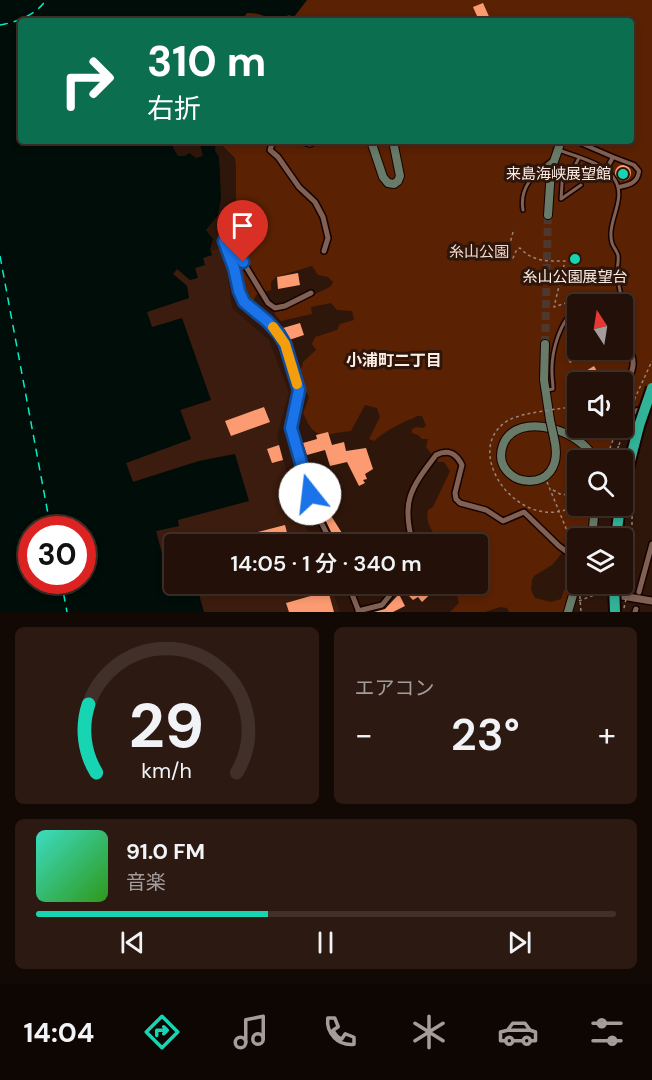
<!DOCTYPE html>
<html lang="ja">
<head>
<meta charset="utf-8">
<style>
	:root { --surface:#231008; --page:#2b1912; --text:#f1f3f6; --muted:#a39d9c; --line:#403029; --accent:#17d5b3 }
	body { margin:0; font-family:"DM Sans","Noto Sans JP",sans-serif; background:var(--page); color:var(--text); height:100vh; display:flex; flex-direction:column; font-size:22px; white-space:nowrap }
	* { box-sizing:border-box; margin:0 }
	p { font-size:20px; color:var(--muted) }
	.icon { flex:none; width:33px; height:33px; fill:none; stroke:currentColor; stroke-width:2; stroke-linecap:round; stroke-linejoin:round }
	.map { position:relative; height:612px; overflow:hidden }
	.panel { display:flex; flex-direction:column; gap:15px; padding:15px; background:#130904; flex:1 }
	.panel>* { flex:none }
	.banner { position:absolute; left:18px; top:18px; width:616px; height:126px; border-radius:6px; box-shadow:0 3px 9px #0003,0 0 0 2px var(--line); background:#0b6e4f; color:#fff; overflow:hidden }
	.needle { width:39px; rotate:348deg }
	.controls { position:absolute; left:567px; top:294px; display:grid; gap:12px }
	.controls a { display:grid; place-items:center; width:66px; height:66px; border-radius:6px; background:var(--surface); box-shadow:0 3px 9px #0003,0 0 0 2px var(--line); font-size:30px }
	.speed { position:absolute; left:18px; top:516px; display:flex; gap:12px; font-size:30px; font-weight:700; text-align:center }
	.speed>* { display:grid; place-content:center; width:78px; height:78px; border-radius:50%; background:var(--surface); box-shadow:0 3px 9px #0003,0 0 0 2px var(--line); line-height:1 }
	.speed .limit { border:9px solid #d22; background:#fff; color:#111 }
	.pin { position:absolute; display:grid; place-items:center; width:51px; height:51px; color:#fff; margin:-62px -26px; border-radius:50% 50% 50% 0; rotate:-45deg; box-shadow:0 0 6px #0007 }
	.pin .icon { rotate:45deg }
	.me { position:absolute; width:66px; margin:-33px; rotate:344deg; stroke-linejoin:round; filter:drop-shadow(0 0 4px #0008) }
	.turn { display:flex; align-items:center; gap:21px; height:126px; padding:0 30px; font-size:27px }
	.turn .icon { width:78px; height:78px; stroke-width:2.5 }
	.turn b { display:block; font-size:42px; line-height:51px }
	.big { font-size:45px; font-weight:600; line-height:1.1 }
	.panel .tile { flex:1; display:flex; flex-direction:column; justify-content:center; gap:9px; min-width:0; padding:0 21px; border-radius:9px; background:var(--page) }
	.panel .dial { align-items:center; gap:0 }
	.dial svg { height:156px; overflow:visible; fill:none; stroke:var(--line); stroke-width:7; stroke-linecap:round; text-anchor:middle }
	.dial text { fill:var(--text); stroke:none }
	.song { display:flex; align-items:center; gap:18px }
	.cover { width:72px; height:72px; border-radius:9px; background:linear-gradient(135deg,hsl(170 70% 55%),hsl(110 70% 35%)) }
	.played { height:6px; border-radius:3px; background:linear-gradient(90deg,var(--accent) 40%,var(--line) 40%) }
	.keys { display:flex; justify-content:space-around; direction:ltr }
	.heat { display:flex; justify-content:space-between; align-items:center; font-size:33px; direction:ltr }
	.panel .tiles { flex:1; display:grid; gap:15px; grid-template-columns:1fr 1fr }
	.tile:last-child { grid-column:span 2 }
	.trip { position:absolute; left:164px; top:534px; width:324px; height:60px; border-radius:6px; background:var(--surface); box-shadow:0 3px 9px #0003,0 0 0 2px var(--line); font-weight:600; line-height:60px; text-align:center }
	.tab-bar { display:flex; height:96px; justify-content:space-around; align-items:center; background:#0e0603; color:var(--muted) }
	.tab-bar .icon { width:42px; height:42px }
	.tab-bar .selected { color:var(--accent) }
	.tab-bar b { font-size:27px; color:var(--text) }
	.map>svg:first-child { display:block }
</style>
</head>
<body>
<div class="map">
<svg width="652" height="612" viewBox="0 0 652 612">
	<rect width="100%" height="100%" fill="#2f160b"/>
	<path fill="#3c1c0e" d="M224 247 232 308 269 340 289 393 277 436 297 511 315 544H174V555L163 558 156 531 178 526 177 520 234 454 199 461 133 482 126 463 191 439 147 312 189 298 187 286 173 274 177 269 197 278 195 268 203 258 212 255 210 251Z
		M196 584H330L340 612H204Z"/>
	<path fill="#5a2103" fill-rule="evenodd" d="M258 0H652V402L623 421 622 382H578V428H615L607 460H578V506H596L588 538H578L577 550 568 546 552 565 534 576 532 580 531 590 535 598 551 602 561 599 564 590 571 591 564 612H509L507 608 500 607 485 612H450L459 603 456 590 457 584H477V544H438C438 533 424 528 428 510L433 507 450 471 444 462H438C434 455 430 453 426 447L428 439H422L418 435 412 433V429L416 427 423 428 426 426 422 416H417C412 420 409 419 404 422 393 427 383 433 374 441L369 439 380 417 377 408 365 405 351 431C325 433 316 444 303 413L309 397 301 381V374L299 370 302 367 303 362 316 350 312 344 315 337 337 330 340 324 354 320 352 311 337 310 331 303 311 307 312 314 281 321 276 316 273 309C292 302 315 296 331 286L333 282 328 277 318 275 312 266 276 277 271 282V290L256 295 254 300 248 299 231 253 236 234V167L235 158 224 147V141H632V21H230ZM578 304H622V350H578Z"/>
	<path fill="#000d09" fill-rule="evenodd" d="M0 0H307L294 17 289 15C270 24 265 12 247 13L241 21H21V141H173V148L178 156H185L189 153 196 158 203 156 200 144 198 141H216L215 151 219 157 221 198 218 215 206 230 213 239 210 249 212 255 203 258 205 265 195 268 198 278 190 280 177 269 173 274 187 286 189 298 147 312 152 327 182 318 211 400 180 410 191 439 126 463 133 482 199 461 235 454 249 501 178 520 179 526 156 531 163 558 174 555V584H196L204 612H0ZM32 530H82V580H32Z"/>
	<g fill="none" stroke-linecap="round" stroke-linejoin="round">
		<path stroke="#02efc8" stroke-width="1.5" stroke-dasharray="8 6" stroke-linecap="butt" d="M0 25C17 22 36 15 46 0
			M0 256 51 530
			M61 580 67 612"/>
	</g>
	<path fill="#fc9b71" d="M483 3 491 21H466L477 16 473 7Z
		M615 173a8 8 0 1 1 16 0a8 8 0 1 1-16 0Z
		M298 273 300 285 278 289 277 277Z
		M300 323 304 335 289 340 283 328Z
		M576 350H581L584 354 570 363 566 356Z
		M594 366 598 373 584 382 579 375Z
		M264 407 270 422 231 436 225 421Z
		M328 432 332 445 344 442 346 451 366 448 373 469 365 474 367 479 363 480 365 483 359 486 347 462 330 466 325 450 307 455 303 443 317 439 316 435Z
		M279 445 283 460 272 463 267 449Z
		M322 471 333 500 318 506 309 475Z
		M321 511H328L342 533 334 538Z
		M285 525 290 544H215V543Z
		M422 584H437L439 586 422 602 418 597 413 600 409 596 413 592 410 588 414 585 417 588Z
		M321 593 322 596 329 594 334 612H289L286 603Z
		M399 594 405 606 393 612H374L385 609Z"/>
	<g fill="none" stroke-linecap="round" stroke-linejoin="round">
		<path stroke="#4e372c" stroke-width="8" stroke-dasharray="8 4" stroke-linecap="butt" d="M545 344 548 215"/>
		<defs>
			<path id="service" d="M559 150C577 157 605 163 615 180 627 200 606 222 612 243 613 247 617 251 618 255 619 261 617 267 617 273 617 284 624 295 618 304
				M579 158 572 171 563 169 561 199 581 185
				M523 210C519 187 534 174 551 161
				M548 390 553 389C553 383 552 379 552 374 551 353 559 320 578 308"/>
			<path id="pedestrian" d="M578 142 613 157 606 170
				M613 157 634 165 639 171C638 183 629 185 619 187"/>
			<path id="minor" d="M273 141 270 150 278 157 299 187 315 202 323 217 328 238 324 251
				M299 141 310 144 316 141
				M311 293 285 306 275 308 268 303 231 242 225 239 224 241 234 268 239 291 244 302 267 321 279 334 285 344 299 390 291 428 313 506 332 544
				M622 349 632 356C636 369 629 377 622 388
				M607 350H608
				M622 412 632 413 643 408
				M413 544C401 502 410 489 436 455 448 449 456 453 462 465L455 493 456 499 460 503 486 510 503 521 524 512 559 546 578 560
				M348 584 359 612
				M639 592 652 544
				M358 611 382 605 399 584
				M635 612 636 609"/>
			<path id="tertiary" d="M602 584 622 596 652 601"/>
			<path id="secondary" d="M371 141 383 177 388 183 394 184 398 181 400 176 393 141
				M548 215 551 170 561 141
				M545 344 544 380 550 420
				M554 438C569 500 488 488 503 445 516 409 585 431 594 460
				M592 538 595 506
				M568 612 578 578"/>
			<path id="motorway" d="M622 492 639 426
				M616 538 620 506"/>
		</defs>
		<use href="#service" stroke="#160200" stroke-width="6"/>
		<use href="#pedestrian" stroke="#160200" stroke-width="7"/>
		<use href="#minor" stroke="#160200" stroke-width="8"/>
		<use href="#tertiary" stroke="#160200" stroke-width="10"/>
		<use href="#secondary" stroke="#160200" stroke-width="10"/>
		<use href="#motorway" stroke="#160200" stroke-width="14"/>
		<path stroke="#97847b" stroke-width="1.5" stroke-dasharray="3 3" stroke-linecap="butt" d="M513 232 507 255 513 258 517 249 520 248C533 262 547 261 565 261L554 307 581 298 603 303 611 302 615 298
			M606 460 617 428
			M613 460 619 445
			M547 482 575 550
			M553 490 560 494 578 496
			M579 601 594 595V589L591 584"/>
		<use href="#service" stroke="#806154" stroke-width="3"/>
		<use href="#pedestrian" stroke="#806154" stroke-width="4"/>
		<use href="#minor" stroke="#806154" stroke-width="5"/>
		<use href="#tertiary" stroke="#806154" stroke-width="7"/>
		<use href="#secondary" stroke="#687a68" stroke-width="8"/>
		<use href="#motorway" stroke="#31b398" stroke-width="10"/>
		<defs>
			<path id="secondary-bridge" d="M550 420 554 438"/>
			<path id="motorway-bridge" d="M639 426 652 388
				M614 584 615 612"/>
		</defs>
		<use href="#secondary-bridge" stroke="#160200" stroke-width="10" stroke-linecap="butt"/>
		<use href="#motorway-bridge" stroke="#160200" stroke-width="14" stroke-linecap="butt"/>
		<path stroke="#97847b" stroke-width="1.5" stroke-dasharray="3 3" stroke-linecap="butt" d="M578 406C560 409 524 412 509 420 457 449 521 540 578 504
			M619 445 635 398 652 361
			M579 584 581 612
			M624 608 632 572V479"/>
		<use href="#secondary-bridge" stroke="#687a68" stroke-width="8"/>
		<use href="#motorway-bridge" stroke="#31b398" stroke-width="10"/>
	</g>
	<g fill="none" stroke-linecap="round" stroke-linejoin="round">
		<defs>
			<path id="route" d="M243 262 231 242 225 239 224 241 234 268 239 291 244 302 267 321 279 334 285 344 299 390 291 428 310 494"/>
		</defs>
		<use href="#route" stroke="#114b97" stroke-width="15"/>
		<use href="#route" stroke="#1a73e8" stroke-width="10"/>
		<path stroke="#f59e0b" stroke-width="10" d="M273 327 285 344 297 384"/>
	</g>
	<g fill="#17d5b3" stroke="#2f160b" stroke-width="2">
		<circle cx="623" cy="174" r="6"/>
		<circle cx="575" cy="259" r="6"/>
	</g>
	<g text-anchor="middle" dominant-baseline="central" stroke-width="6" stroke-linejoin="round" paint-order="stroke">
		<g font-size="15" fill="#fdefe8" stroke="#2f160b" text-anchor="end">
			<text x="611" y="174">来島海峡展望館</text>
			<text x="575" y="277" text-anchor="middle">糸山公園展望台</text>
		</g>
		<g font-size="15" fill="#f3dacf" stroke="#2f160b">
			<text x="479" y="252">糸山公園</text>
		</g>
		<g font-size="16" font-weight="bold" fill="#fdefe8" stroke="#2f160b">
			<text x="394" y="360">小浦町二丁目</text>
		</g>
	</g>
</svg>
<div class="controls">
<a><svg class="needle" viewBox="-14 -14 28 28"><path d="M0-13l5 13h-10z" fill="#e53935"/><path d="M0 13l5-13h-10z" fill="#a39d9c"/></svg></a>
<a><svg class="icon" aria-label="sound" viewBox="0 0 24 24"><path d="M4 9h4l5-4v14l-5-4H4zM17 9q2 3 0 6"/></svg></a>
<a><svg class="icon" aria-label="search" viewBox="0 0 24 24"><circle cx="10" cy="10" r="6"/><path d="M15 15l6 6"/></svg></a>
<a><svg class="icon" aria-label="layers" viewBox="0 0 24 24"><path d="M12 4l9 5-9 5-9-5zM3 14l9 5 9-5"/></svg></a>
</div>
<div class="speed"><div class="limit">30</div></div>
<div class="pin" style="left:243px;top:262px;background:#d93025"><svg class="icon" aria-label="arrive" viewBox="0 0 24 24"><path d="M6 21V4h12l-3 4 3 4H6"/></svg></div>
<svg class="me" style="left:310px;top:494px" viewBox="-20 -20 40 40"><circle r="19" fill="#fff"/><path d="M0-13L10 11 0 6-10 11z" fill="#1a73e8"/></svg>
<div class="trip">14:05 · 1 分 · 340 m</div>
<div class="banner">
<div class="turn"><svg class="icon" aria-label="right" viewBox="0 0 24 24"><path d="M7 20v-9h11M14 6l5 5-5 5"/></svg><div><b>310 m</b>右折</div></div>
</div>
</div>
<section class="panel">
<div class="tiles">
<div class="tile dial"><svg viewBox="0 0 100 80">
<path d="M14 69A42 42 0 1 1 86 69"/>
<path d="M14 69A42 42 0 0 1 10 34" stroke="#17d5b3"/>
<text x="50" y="56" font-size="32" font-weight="700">29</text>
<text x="50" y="72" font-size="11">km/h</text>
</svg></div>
<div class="tile"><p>エアコン</p>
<div class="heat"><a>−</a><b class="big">23°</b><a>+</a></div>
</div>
<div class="tile">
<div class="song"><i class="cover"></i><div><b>91.0 FM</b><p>音楽</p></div></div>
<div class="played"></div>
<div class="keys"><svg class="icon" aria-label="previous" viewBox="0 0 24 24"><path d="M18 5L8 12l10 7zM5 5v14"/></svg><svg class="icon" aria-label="pause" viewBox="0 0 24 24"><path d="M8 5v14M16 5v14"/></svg><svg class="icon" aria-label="next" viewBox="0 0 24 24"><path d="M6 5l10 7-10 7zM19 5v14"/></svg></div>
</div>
</div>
</section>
<nav class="tab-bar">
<b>14:04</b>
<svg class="icon selected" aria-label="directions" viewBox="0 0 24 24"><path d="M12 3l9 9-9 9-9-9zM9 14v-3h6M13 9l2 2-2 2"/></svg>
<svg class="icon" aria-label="music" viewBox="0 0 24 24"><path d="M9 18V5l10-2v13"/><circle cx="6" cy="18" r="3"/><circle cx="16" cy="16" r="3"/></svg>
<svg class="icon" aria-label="phone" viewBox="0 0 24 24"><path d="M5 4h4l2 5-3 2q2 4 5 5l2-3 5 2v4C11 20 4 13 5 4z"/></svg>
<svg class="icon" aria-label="climate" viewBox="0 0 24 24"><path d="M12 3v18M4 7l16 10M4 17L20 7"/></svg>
<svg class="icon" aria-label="car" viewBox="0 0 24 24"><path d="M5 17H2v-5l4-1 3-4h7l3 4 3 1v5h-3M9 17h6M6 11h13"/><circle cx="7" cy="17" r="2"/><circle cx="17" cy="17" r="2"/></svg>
<svg class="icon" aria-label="filters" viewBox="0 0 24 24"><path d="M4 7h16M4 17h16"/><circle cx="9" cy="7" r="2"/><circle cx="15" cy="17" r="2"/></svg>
</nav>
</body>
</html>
